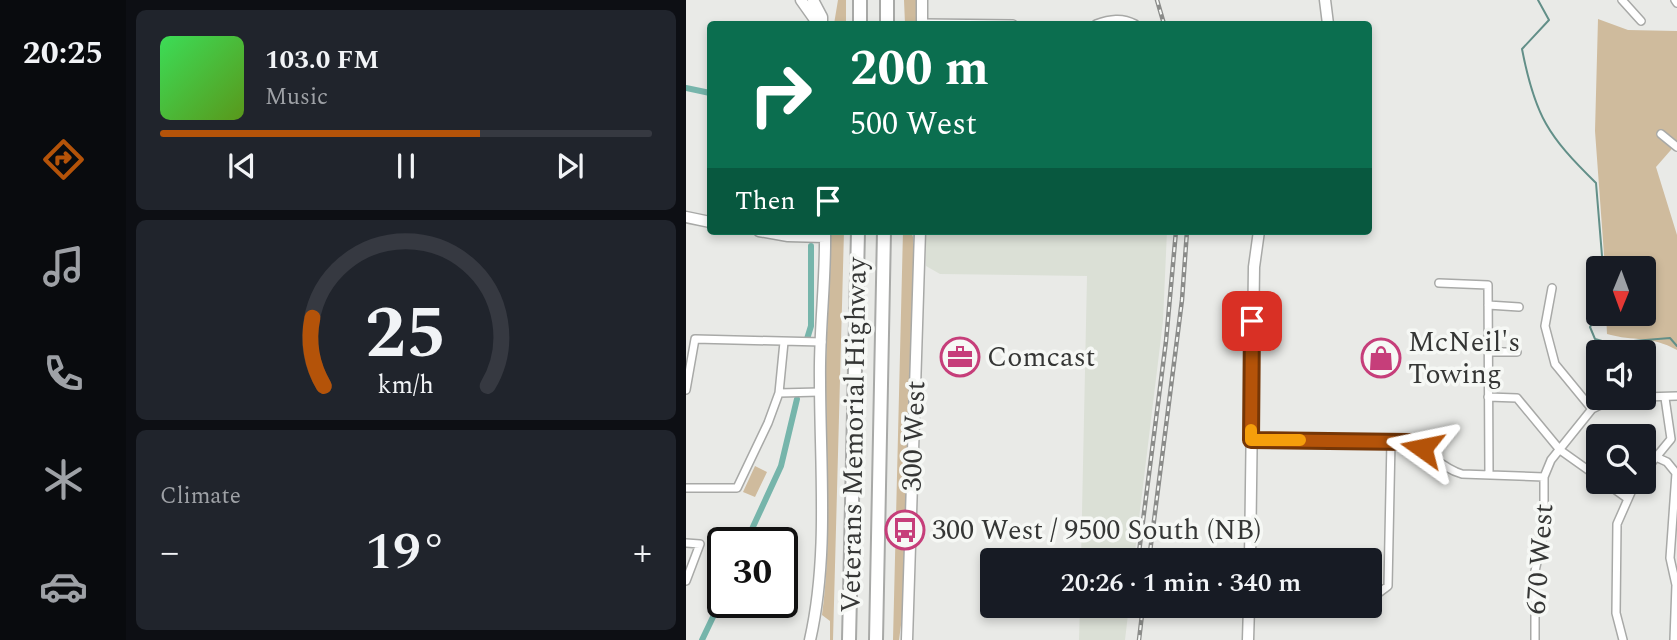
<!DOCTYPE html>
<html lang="en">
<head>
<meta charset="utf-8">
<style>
	:root { --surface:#171b24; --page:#20242c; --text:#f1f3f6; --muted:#9ea1a6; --line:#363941; --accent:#b45309 }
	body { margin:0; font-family:Spectral,serif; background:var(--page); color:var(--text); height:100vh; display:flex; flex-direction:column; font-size:26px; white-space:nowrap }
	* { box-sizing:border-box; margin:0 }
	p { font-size:23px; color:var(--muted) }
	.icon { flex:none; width:38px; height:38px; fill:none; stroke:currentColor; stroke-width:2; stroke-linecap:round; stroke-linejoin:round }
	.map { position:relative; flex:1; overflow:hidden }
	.panel { display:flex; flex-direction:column; gap:10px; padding:10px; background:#0d0f14; width:560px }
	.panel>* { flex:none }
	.hud { position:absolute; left:21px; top:21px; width:665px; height:214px; border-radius:7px; box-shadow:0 4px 10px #0003; background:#0b6e4f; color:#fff; overflow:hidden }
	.needle { width:46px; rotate:181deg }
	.tools { position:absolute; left:900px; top:256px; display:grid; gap:14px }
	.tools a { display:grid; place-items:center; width:70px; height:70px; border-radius:7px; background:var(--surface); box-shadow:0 4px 10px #0003; font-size:35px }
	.speed { position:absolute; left:21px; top:527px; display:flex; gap:14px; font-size:35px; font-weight:700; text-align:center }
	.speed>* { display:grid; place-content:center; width:91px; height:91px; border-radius:50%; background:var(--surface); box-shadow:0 4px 10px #0003; line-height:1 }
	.speed .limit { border:4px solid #111; border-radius:10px; background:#fff; color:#111 }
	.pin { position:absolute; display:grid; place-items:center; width:60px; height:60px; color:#fff; margin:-30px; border-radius:14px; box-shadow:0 4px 10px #0006 }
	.me { position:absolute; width:77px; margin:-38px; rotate:282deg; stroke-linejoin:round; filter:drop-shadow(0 0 5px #0008) }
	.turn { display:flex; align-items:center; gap:24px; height:147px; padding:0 28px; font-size:32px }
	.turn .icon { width:91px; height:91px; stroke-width:2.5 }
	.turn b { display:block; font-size:49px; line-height:60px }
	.then { display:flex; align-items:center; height:66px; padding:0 28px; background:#0003; gap:14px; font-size:26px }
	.big { font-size:52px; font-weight:600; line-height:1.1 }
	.panel .tile { flex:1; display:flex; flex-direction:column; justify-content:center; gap:10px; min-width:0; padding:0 24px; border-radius:10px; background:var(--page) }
	.panel .dial { align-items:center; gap:0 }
	.dial svg { height:182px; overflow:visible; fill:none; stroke:var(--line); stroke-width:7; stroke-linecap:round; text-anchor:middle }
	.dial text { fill:var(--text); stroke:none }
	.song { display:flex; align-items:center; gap:21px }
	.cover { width:84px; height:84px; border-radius:10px; background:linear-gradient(135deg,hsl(130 70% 55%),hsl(90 70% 35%)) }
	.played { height:7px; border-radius:4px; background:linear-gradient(90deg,var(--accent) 65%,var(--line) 65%) }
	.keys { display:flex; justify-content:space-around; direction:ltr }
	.heat { display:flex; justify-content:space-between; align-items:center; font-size:38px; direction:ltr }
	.trip { position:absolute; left:294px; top:548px; width:402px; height:70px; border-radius:7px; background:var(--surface); box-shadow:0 4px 10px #0003; font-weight:600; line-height:70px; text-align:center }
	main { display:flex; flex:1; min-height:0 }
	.tab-bar { display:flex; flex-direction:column; width:126px; justify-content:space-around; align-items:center; background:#090b0e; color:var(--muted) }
	.tab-bar .icon { width:49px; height:49px }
	.tab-bar .on { color:var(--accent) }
	.tab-bar b { font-size:32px; color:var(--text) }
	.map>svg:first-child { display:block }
</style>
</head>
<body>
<main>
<nav class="tab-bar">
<b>20:25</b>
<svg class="icon on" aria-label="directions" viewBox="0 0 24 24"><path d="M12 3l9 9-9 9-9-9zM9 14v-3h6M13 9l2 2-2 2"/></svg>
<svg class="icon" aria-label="music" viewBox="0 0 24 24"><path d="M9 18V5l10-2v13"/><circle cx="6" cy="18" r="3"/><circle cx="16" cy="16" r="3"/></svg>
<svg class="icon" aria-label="phone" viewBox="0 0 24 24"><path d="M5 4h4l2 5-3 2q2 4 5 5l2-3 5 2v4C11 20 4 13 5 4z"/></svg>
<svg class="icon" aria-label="climate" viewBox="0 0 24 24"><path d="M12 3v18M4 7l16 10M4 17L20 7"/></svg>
<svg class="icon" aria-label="car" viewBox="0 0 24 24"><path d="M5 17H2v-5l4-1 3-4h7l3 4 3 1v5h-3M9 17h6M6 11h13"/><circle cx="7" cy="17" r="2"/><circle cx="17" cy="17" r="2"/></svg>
</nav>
<section class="panel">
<div class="tile">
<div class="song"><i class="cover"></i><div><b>103.0 FM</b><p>Music</p></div></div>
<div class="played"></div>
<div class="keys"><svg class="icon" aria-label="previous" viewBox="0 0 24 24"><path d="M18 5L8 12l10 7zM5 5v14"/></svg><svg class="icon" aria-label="pause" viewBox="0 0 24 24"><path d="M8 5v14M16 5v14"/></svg><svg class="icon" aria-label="next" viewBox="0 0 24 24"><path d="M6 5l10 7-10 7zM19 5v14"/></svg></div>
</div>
<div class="tile dial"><svg viewBox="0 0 100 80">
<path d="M14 69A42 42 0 1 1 86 69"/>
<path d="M14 69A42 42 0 0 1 9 39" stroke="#b45309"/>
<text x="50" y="56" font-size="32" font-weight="700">25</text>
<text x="50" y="72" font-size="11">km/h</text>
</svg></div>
<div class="tile"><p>Climate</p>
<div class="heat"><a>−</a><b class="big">19°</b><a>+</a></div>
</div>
</section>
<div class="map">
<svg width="991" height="640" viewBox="0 0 991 640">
	<rect width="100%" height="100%" fill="#e9eae7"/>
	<path fill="#dbe0d6" d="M240 231H481L477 321 448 560H395L401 276 254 274 240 266Z
		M394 606H443L439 640H393Z"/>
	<path fill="#cfbb9d" d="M152 0H160V24H148Z
		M218 0H231L230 24H219Z
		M912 19 942 30 991 31V143L970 167 991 235V350C964 335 949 342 921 334L920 313H957V268H919L909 131Z
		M145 231H158L147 640H144V621L136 615C146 541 140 465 140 391 139 338 145 284 145 231Z
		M217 231H225L227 237V284L217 610 213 640H207Z
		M69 466 81 472 69 497 57 492Z"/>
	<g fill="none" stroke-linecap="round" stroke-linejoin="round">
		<path stroke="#628f88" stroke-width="2" d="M852 0 863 20 836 49C849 116 862 136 910 183L917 268
			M912 313 904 327 909 339 923 343 984 338 991 346"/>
		<path stroke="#76b5ab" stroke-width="6" d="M0 88 24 93
			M121 339 125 326V246
			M60 542 95 466 111 399
			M16 640 37 596"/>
		<defs>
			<path id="street" d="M936 0 955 21
				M989 0 991 3
				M236 23 327 24
				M410 24C424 19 436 17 449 24
				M975 134 991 147
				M753 283 802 285 803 475
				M866 288 859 326 869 364 906 409
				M802 305 833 307
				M802 352H831
				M0 390 9 339 136 342
				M93 393 134 392
				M802 397 831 398 874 450 912 477
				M957 397 991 396
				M565 440 722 442C742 450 755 468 776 474L858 477
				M970 457 981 462 990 473 984 558 990 585 988 640
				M957 473 985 439 979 398
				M917 481 942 499
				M0 488H51L82 423 93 393 98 342
				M0 543 14 544 0 581
				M684 595H690L702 586 705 441
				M849 640V571L858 532V477L865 460 906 409 931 397
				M937 640 930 613 931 524 950 481"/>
			<path id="secondary" d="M115 0 132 24
				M127 0 136 17V24
				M639 0 642 24
				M236 24V0
				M0 217 24 222
				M73 231 102 236 139 237
				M564 560 568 267 573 231
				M124 640C143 556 134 466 134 380 133 330 140 281 139 231
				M221 640 234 231
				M562 640 563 606"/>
			<path id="highway" d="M174 24V0
				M201 24V0
				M163 640 172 231
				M190 640 198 231"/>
		</defs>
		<use href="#street" stroke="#a8a9a7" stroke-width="10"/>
		<use href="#secondary" stroke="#a8a9a7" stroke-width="13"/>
		<use href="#highway" stroke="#a8a9a7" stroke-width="16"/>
		<use href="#street" stroke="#fff" stroke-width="7"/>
		<use href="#secondary" stroke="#fff" stroke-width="10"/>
		<use href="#highway" stroke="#fff" stroke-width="12"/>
		<defs>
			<path id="rail" d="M471 0 478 24
				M452 560 480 341 490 231
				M463 560 496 300 501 231
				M453 640 457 606"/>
		</defs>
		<use href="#rail" stroke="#8b8c8a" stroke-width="4.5"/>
		<use href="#rail" stroke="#f6f8f5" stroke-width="2" stroke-dasharray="5" stroke-linecap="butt"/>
	</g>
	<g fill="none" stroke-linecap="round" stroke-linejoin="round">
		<defs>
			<path id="route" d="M566 321 565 440 722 442 736 448"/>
		</defs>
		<use href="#route" stroke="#753606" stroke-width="18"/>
		<use href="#route" stroke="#b45309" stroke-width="12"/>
		<path stroke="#f59e0b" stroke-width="12" d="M565 430V440H614"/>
	</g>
	<defs>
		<symbol id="office-ring" viewBox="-11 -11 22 22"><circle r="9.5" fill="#f6f8f5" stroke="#c63e7a" stroke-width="1.5"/><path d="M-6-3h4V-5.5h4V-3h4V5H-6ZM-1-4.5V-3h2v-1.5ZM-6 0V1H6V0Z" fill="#c63e7a"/></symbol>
		<symbol id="shop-ring" viewBox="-11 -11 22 22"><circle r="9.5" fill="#f6f8f5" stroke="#c63e7a" stroke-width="1.5"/><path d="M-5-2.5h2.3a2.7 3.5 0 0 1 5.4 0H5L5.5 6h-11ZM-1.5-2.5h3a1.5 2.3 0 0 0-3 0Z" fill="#c63e7a"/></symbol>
		<symbol id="bus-ring" viewBox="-11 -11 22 22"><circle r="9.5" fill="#f6f8f5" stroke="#c63e7a" stroke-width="1.5"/><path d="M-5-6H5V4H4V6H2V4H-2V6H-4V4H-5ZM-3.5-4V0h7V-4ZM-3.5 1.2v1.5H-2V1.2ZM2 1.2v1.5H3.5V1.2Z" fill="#c63e7a"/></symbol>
	</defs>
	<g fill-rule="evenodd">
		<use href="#office-ring" x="252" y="335" width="44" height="44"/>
		<use href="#shop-ring" x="673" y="336" width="44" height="44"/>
		<use href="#bus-ring" x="197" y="508" width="44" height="44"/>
	</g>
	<g text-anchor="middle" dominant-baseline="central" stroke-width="7" stroke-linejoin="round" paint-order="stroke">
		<g font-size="28" fill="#353635" stroke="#f6f8f5" text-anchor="start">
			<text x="722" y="342">McNeil's<tspan x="722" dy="32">Towing</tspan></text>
			<text x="301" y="357">Comcast</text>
			<text x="246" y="530">300 West / 9500 South (NB)</text>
		</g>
		<g font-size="28" fill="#353635" stroke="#f6f8f5">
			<text transform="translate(168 435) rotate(-89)">Veterans Memorial Highway</text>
			<text transform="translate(228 436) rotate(-88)">300 West</text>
			<text transform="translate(854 559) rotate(-86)">670 West</text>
		</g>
	</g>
</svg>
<div class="tools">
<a><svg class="needle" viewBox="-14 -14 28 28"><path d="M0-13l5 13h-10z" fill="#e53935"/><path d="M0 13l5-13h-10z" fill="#9ea1a6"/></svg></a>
<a><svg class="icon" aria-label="sound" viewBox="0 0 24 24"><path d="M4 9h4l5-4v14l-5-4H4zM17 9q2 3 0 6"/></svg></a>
<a><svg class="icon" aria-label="search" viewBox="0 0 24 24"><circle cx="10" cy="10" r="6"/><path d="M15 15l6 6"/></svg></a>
</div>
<div class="speed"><div class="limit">30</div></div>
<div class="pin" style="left:566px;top:321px;background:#d93025"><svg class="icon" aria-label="arrive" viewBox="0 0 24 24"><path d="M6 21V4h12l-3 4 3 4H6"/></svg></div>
<svg class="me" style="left:736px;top:448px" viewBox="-20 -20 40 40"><path d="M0-17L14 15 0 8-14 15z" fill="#b45309" stroke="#fff" stroke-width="4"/></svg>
<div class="trip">20:26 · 1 min · 340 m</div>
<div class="hud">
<div class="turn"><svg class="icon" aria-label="right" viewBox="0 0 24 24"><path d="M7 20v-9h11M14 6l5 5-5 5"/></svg><div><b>200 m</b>500 West</div></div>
<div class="then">Then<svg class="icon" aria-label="arrive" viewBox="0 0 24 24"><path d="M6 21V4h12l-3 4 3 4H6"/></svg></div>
</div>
</div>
</main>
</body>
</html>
